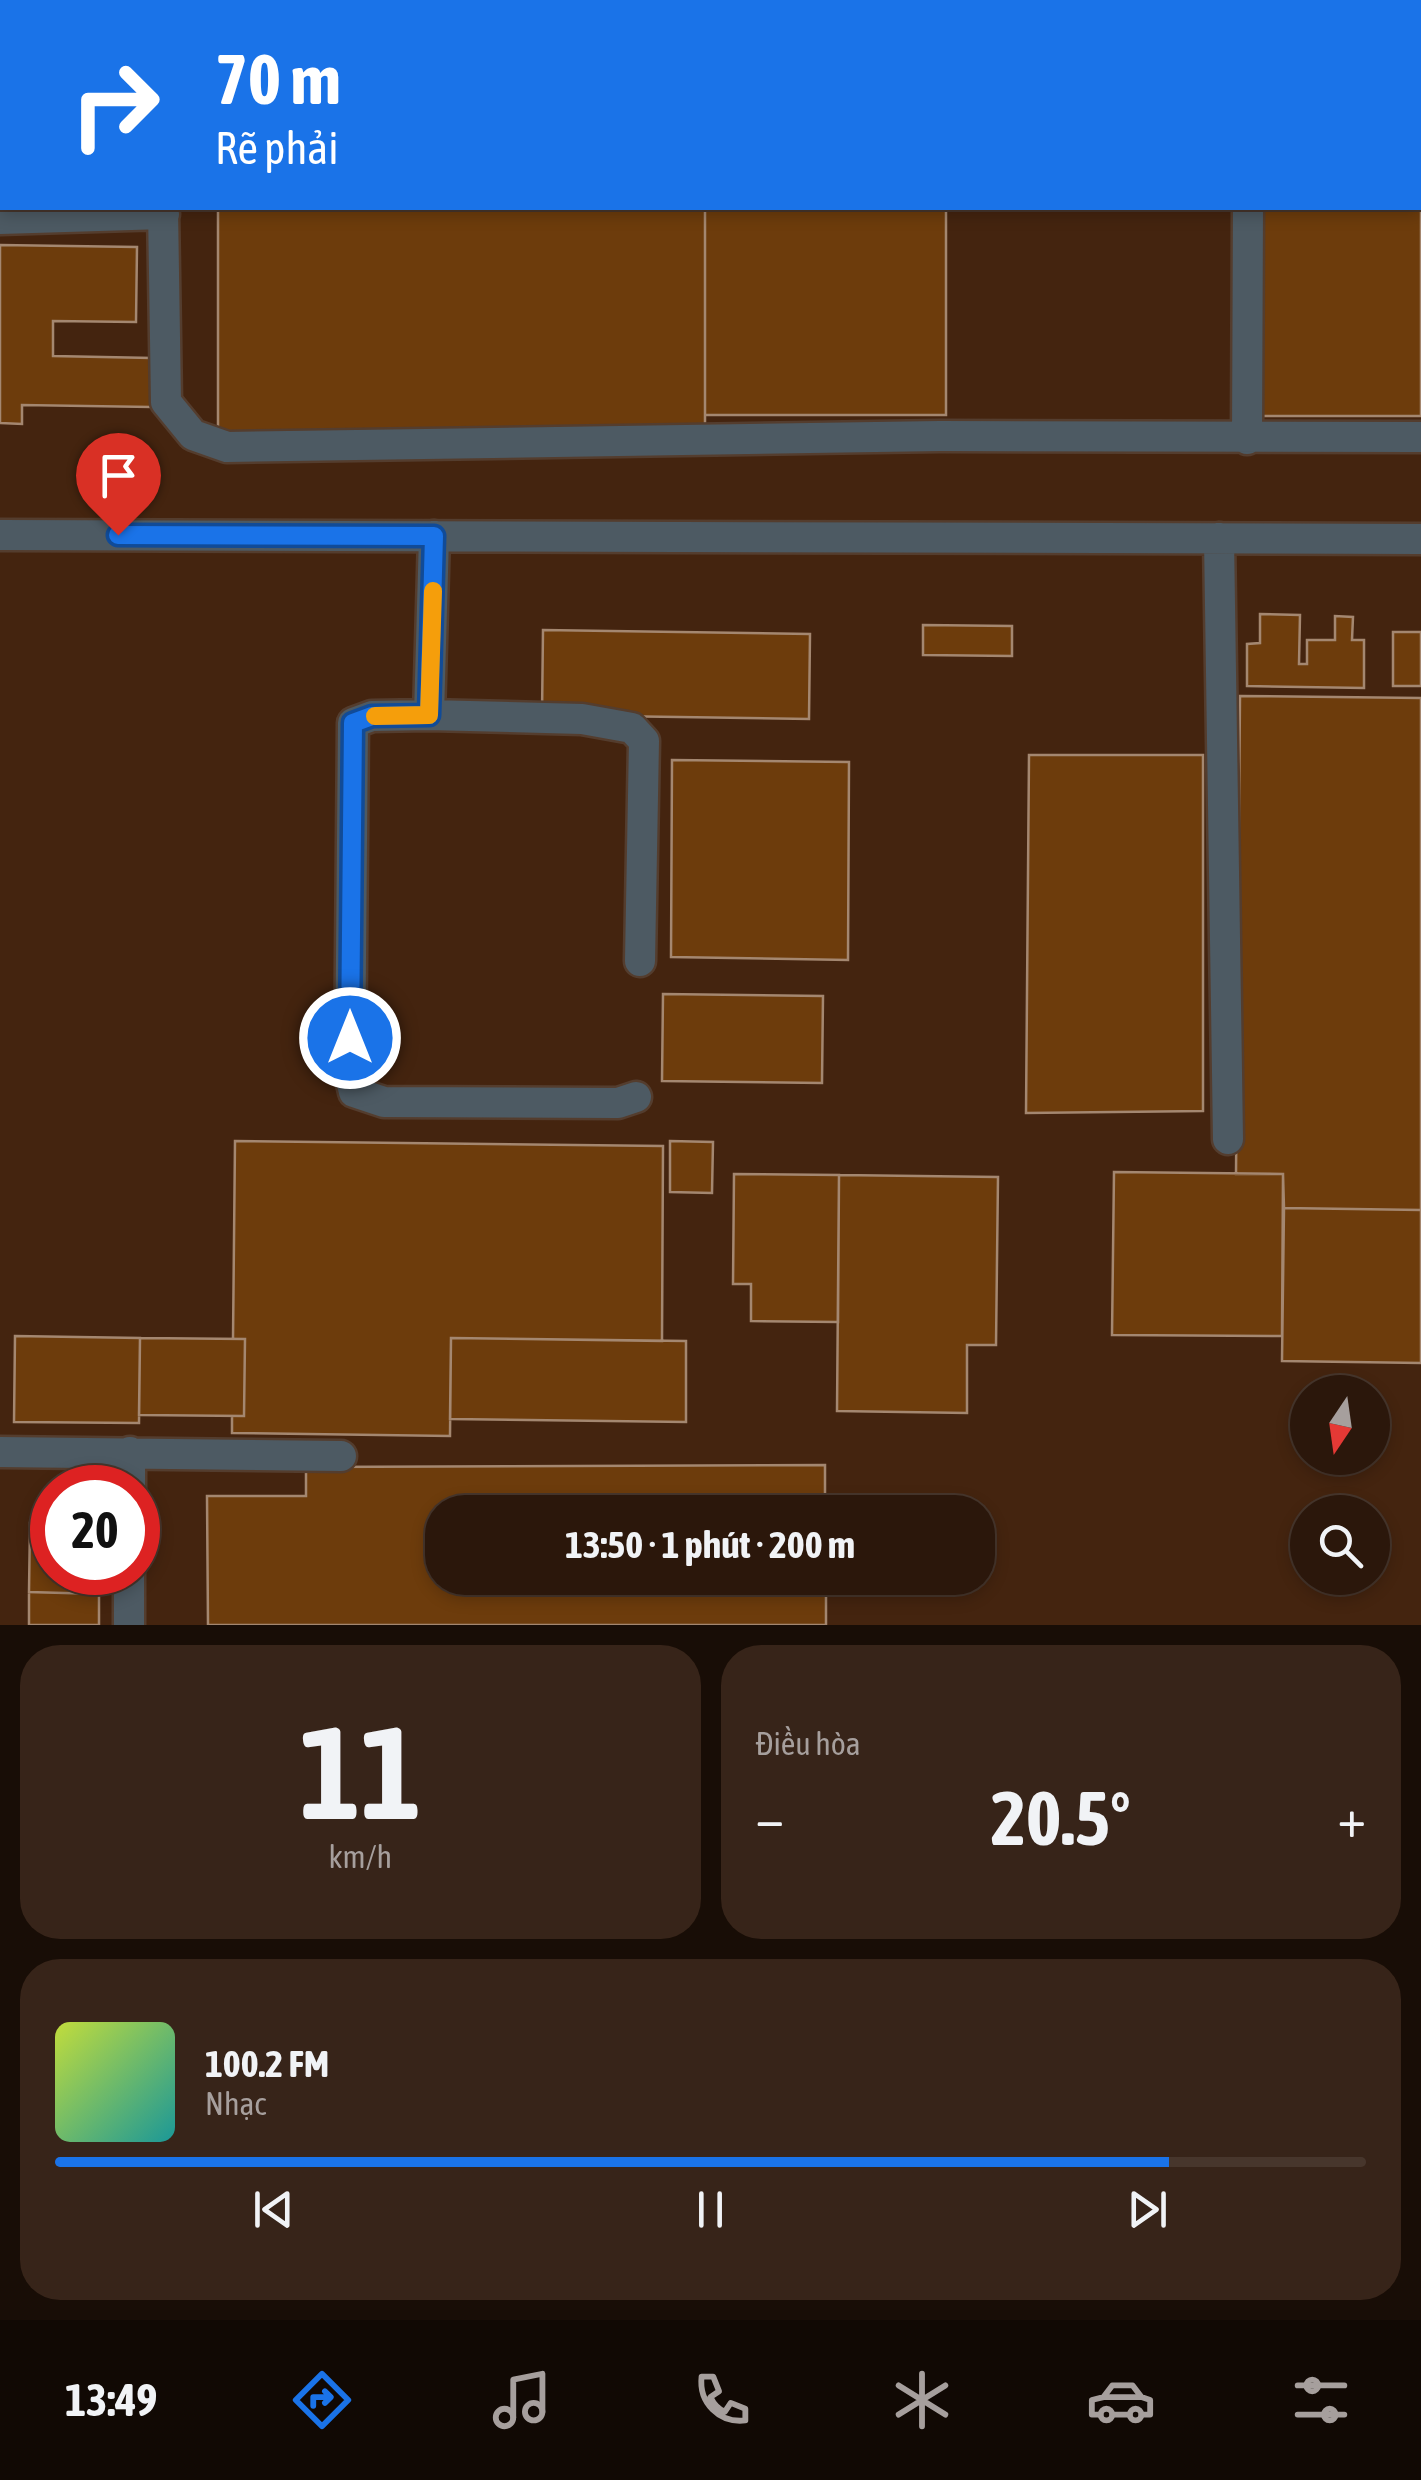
<!DOCTYPE html>
<html lang="vi">
<head>
<meta charset="utf-8">
<style>
	:root { --surface:#2b170b; --page:#372419; --text:#f1f3f6; --muted:#a69f9d; --line:#47362c; --accent:#1a73e8 }
	body { margin:0; font-family:"Asap Condensed",sans-serif; background:var(--page); color:var(--text); height:100vh; display:flex; flex-direction:column; font-size:38px; white-space:nowrap }
	* { box-sizing:border-box; margin:0 }
	p { font-size:32px; color:var(--muted) }
	.icon { flex:none; width:55px; height:55px; fill:none; stroke:currentColor; stroke-width:2; stroke-linecap:round; stroke-linejoin:round }
	.map { position:relative; height:1625px; overflow:hidden }
	.sheet { display:flex; flex-direction:column; gap:20px; padding:20px; background:#180d06; flex:1 }
	.sheet>* { flex:none }
	.guide { position:absolute; left:0px; top:0px; width:1422px; height:210px; box-shadow:0 5px 15px #0003,0 0 0 2px var(--line); background:#1a73e8; color:#fff; overflow:hidden }
	.needle { width:65px; rotate:193deg }
	.fabs { position:absolute; left:1290px; top:1375px; display:grid; gap:20px }
	.fabs a { display:grid; place-items:center; width:100px; height:100px; border-radius:50%; background:var(--surface); box-shadow:0 5px 15px #0003,0 0 0 2px var(--line); font-size:50px }
	.speed { position:absolute; left:30px; top:1465px; display:flex; gap:20px; font-size:50px; font-weight:700; text-align:center }
	.speed>* { display:grid; place-content:center; width:130px; height:130px; border-radius:50%; background:var(--surface); box-shadow:0 5px 15px #0003,0 0 0 2px var(--line); line-height:1 }
	.speed .limit { border:15px solid #d22; background:#fff; color:#111 }
	.pin { position:absolute; display:grid; place-items:center; width:85px; height:85px; color:#fff; margin:-102px -42px; border-radius:50% 50% 50% 0; rotate:-45deg; box-shadow:0 0 10px #0007 }
	.pin .icon { rotate:45deg }
	.me { position:absolute; width:110px; margin:-55px; rotate:0deg; stroke-linejoin:round; filter:drop-shadow(0 0 8px #0008) }
	.turn { display:flex; align-items:center; gap:35px; height:210px; padding:0 50px; font-size:45px }
	.turn .icon { width:130px; height:130px; stroke-width:2.5 }
	.turn b { display:block; font-size:70px; line-height:85px }
	.big { font-size:75px; font-weight:700; line-height:1.1 }
	.sheet .widget { flex:1; display:flex; flex-direction:column; justify-content:center; gap:15px; min-width:0; padding:0 35px; border-radius:40px; background:var(--page) }
	.sheet .dial { align-items:center; gap:0 }
	.dial b { font-size:130px; line-height:1 }
	.song { display:flex; align-items:center; gap:30px }
	.cover { width:120px; height:120px; border-radius:15px; background:linear-gradient(135deg,hsl(70 70% 55%),hsl(180 70% 35%)) }
	.played { height:10px; border-radius:5px; background:linear-gradient(90deg,var(--accent) 85%,var(--line) 85%) }
	.keys { display:flex; justify-content:space-around; direction:ltr }
	.heat { display:flex; justify-content:space-between; align-items:center; font-size:55px; direction:ltr }
	.sheet .tiles { flex:1; display:grid; gap:20px; grid-template-columns:1fr 1fr }
	.widget:last-child { grid-column:span 2 }
	.trip { position:absolute; left:425px; top:1495px; width:570px; height:100px; border-radius:40px; background:var(--surface); box-shadow:0 5px 15px #0003,0 0 0 2px var(--line); font-weight:700; line-height:100px; text-align:center }
	.tabs { display:flex; height:160px; justify-content:space-around; align-items:center; background:#110904; color:var(--muted) }
	.tabs .icon { width:70px; height:70px }
	.tabs .active { color:var(--accent) }
	.tabs b { font-size:45px; color:var(--text) }
	.map>svg:first-child { display:block }
</style>
</head>
<body>
<div class="map">
<svg width="1421" height="1625" viewBox="0 0 1421 1625">
	<rect width="100%" height="100%" fill="#391f0f"/>
	<path fill="#44240f" fill-rule="evenodd" d="M0 0H1421V1625H0ZM2 2H1420V208H2ZM1308 1392H1372V1458H1308ZM52 1488H138V1572H52ZM442 1512H978V1578H442ZM1308 1512H1372V1578H1308Z"/>
	<path fill="#6d3c0c" stroke="#a48770" stroke-width="2.5" d="M217 0H704V2H217Z
		M704 0H945V2H704Z
		M1258 0H1421V416H1260L1259 208H1420V2Z
		M218 208H705V437H218Z
		M705 208H946V415H705Z
		M0 245 137 247 136 322 53 321V356L152 358 151 407 22 405V424L0 423Z
		M1260 614 1300 615 1299 664H1307V640H1335V616L1353 617 1352 640H1364V688L1247 686V644L1260 643Z
		M923 625 1012 626V656L923 655Z
		M543 630 810 634 809 719 542 715Z
		M1393 632H1421V686H1393Z
		M1240 696 1421 698V1210L1284 1208 1283 1174H1236Z
		M1029 755H1203V1111L1026 1113Z
		M672 760 849 762 848 960 671 957Z
		M663 994 823 996 822 1083 662 1081Z
		M235 1141 663 1146 662 1341 451 1338 450 1436 232 1433V1416H244L245 1339H233Z
		M670 1141 713 1142 712 1193 670 1192Z
		M1114 1172 1283 1174 1282 1336 1112 1335Z
		M734 1174 839 1175 838 1322 751 1321V1284H733Z
		M839 1175 998 1177 996 1345H967V1413L837 1411Z
		M1284 1208 1421 1210V1363L1282 1361Z
		M15 1336 140 1338 139 1423 14 1422Z
		M140 1338 245 1339 244 1416 139 1415Z
		M451 1338 686 1341V1422L450 1419Z
		M825 1465V1512H442V1578H826V1625H208L207 1496H306V1467Z
		M30 1523 52 1524V1572H100L99 1594 29 1592Z
		M29 1592 99 1594V1625H29Z"/>
	<g fill="none" stroke-linecap="round" stroke-linejoin="round">
		<defs>
			<path id="minor" d="M160 0V2
				M1180 2V0
				M1249 2V0
				M163 208 166 402 193 435 227 447 940 436 1421 437
				M0 219 164 214
				M1247 439 1248 208
				M0 535 1421 539
				M434 536 429 715 372 716 353 723 350 1075 354 1092 384 1102 618 1103 636 1097
				M1219 538 1228 1139
				M429 715 582 719 632 728 644 741 640 961
				M0 1452 341 1456
				M130 1488V1452
				M129 1625V1572"/>
		</defs>
		<use href="#minor" stroke="#543d2e" stroke-width="35"/>
		<use href="#minor" stroke="#4d5a63" stroke-width="30"/>
	</g>
	<g fill="none" stroke-linecap="round" stroke-linejoin="round">
		<defs>
			<path id="route" d="M118 535 434 536 429 715 372 716 353 723 350 1038"/>
		</defs>
		<use href="#route" stroke="#114b97" stroke-width="25"/>
		<use href="#route" stroke="#1a73e8" stroke-width="18"/>
		<path stroke="#f59e0b" stroke-width="18" d="M375 716 429 715 433 591"/>
	</g>
</svg>
<div class="fabs">
<a><svg class="needle" viewBox="-14 -14 28 28"><path d="M0-13l5 13h-10z" fill="#e53935"/><path d="M0 13l5-13h-10z" fill="#a69f9d"/></svg></a>
<a><svg class="icon" aria-label="search" viewBox="0 0 24 24"><circle cx="10" cy="10" r="6"/><path d="M15 15l6 6"/></svg></a>
</div>
<div class="speed"><div class="limit">20</div></div>
<div class="pin" style="left:118px;top:535px;background:#d93025"><svg class="icon" aria-label="arrive" viewBox="0 0 24 24"><path d="M6 21V4h12l-3 4 3 4H6"/></svg></div>
<svg class="me" style="left:350px;top:1038px" viewBox="-20 -20 40 40"><circle r="17" fill="#1a73e8" stroke="#fff" stroke-width="3"/><path d="M0-11L8 9 0 5-8 9z" fill="#fff"/></svg>
<div class="trip">13:50 · 1 phút · 200 m</div>
<div class="guide">
<div class="turn"><svg class="icon" aria-label="right" viewBox="0 0 24 24"><path d="M7 20v-9h11M14 6l5 5-5 5"/></svg><div><b>70 m</b>Rẽ phải</div></div>
</div>
</div>
<section class="sheet">
<div class="tiles">
<div class="widget dial"><b>11</b><p>km/h</p></div>
<div class="widget"><p>Điều hòa</p>
<div class="heat"><a>−</a><b class="big">20.5°</b><a>+</a></div>
</div>
<div class="widget">
<div class="song"><i class="cover"></i><div><b>100.2 FM</b><p>Nhạc</p></div></div>
<div class="played"></div>
<div class="keys"><svg class="icon" aria-label="previous" viewBox="0 0 24 24"><path d="M18 5L8 12l10 7zM5 5v14"/></svg><svg class="icon" aria-label="pause" viewBox="0 0 24 24"><path d="M8 5v14M16 5v14"/></svg><svg class="icon" aria-label="next" viewBox="0 0 24 24"><path d="M6 5l10 7-10 7zM19 5v14"/></svg></div>
</div>
</div>
</section>
<nav class="tabs">
<b>13:49</b>
<svg class="icon active" aria-label="directions" viewBox="0 0 24 24"><path d="M12 3l9 9-9 9-9-9zM9 14v-3h6M13 9l2 2-2 2"/></svg>
<svg class="icon" aria-label="music" viewBox="0 0 24 24"><path d="M9 18V5l10-2v13"/><circle cx="6" cy="18" r="3"/><circle cx="16" cy="16" r="3"/></svg>
<svg class="icon" aria-label="phone" viewBox="0 0 24 24"><path d="M5 4h4l2 5-3 2q2 4 5 5l2-3 5 2v4C11 20 4 13 5 4z"/></svg>
<svg class="icon" aria-label="climate" viewBox="0 0 24 24"><path d="M12 3v18M4 7l16 10M4 17L20 7"/></svg>
<svg class="icon" aria-label="car" viewBox="0 0 24 24"><path d="M5 17H2v-5l4-1 3-4h7l3 4 3 1v5h-3M9 17h6M6 11h13"/><circle cx="7" cy="17" r="2"/><circle cx="17" cy="17" r="2"/></svg>
<svg class="icon" aria-label="filters" viewBox="0 0 24 24"><path d="M4 7h16M4 17h16"/><circle cx="9" cy="7" r="2"/><circle cx="15" cy="17" r="2"/></svg>
</nav>
</body>
</html>
